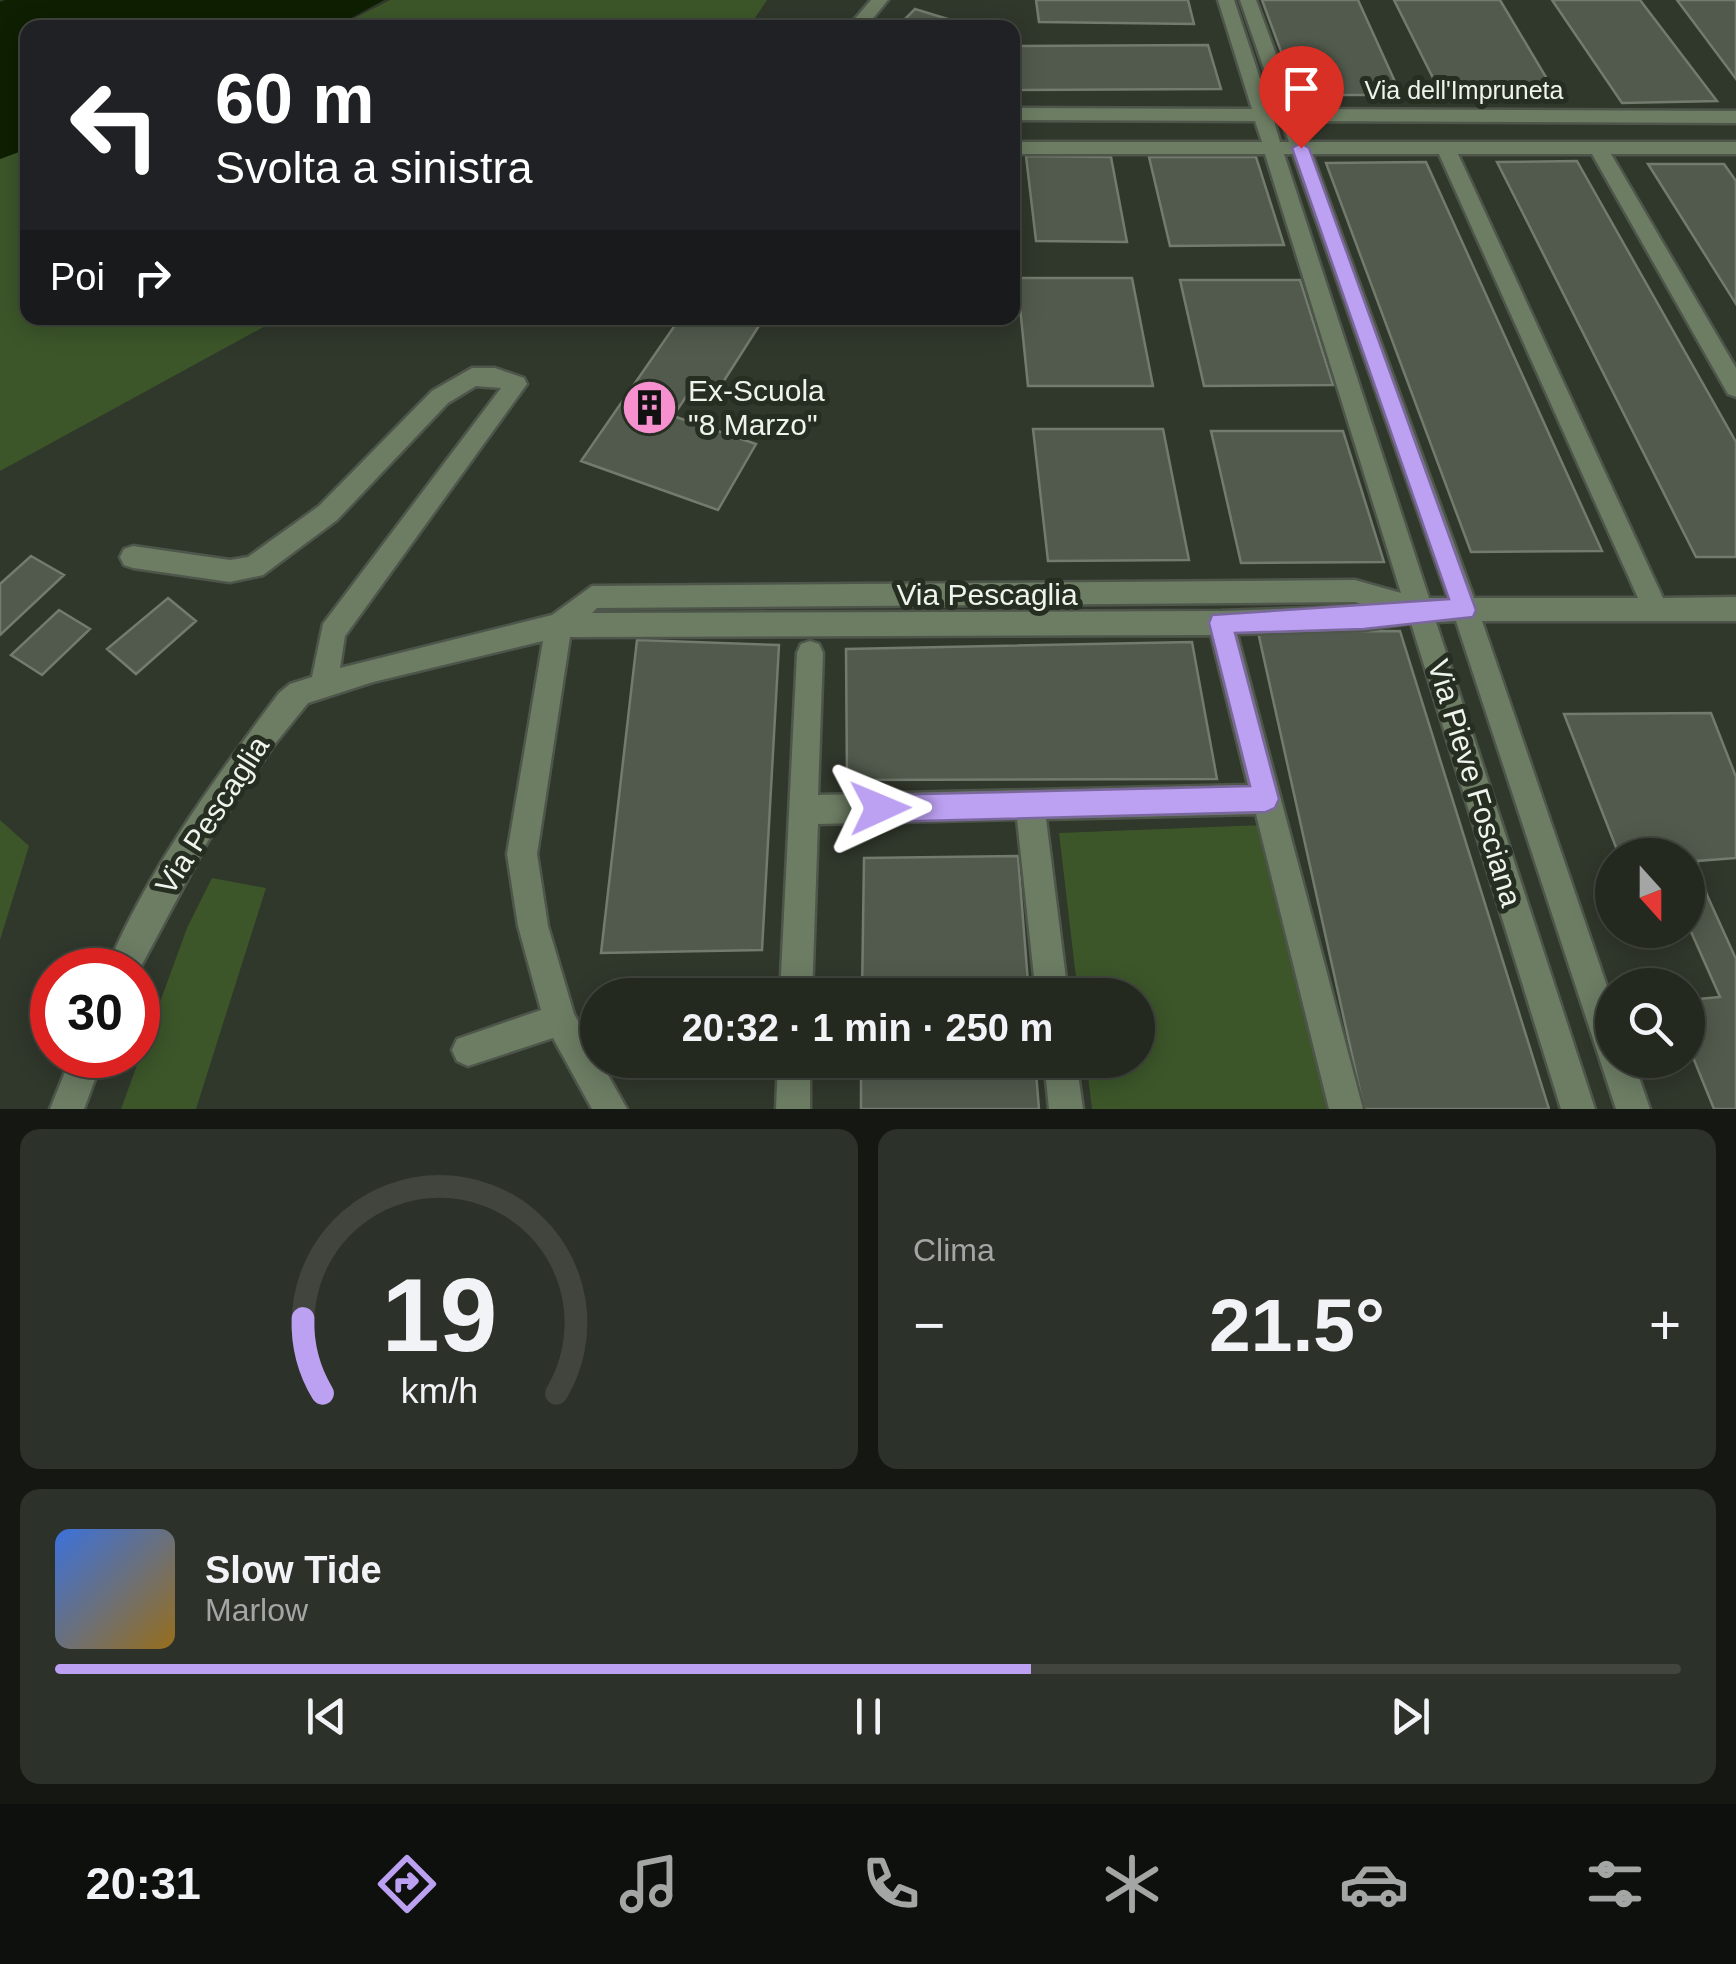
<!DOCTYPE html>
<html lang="it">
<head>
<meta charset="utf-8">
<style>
	:root { --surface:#242920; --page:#2c3129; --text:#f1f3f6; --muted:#a3a6a5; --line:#41453e; --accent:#bca0f2 }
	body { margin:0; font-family:Helvetica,sans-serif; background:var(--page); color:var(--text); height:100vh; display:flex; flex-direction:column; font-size:38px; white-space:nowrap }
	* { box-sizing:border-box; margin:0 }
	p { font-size:32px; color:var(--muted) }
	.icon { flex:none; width:55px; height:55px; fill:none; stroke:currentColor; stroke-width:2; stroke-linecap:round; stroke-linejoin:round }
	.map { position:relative; height:1109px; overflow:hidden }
	.panel { display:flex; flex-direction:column; gap:20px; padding:20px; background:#141712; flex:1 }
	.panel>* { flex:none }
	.guide { position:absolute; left:20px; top:20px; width:1000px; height:305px; border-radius:20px; box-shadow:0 5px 25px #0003,0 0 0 2px var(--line); background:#202124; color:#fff; overflow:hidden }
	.needle { width:65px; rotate:159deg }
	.fabs { position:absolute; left:1595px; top:838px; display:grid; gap:20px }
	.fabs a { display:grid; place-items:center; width:110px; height:110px; border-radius:50%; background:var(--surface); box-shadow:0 5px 25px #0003,0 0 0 2px var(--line); font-size:50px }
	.speed { position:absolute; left:30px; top:948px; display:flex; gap:20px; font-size:50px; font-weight:700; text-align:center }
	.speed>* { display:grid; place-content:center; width:130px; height:130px; border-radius:50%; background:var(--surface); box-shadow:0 5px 25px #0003,0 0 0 2px var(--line); line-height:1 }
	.speed .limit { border:15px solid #d22; background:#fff; color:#111 }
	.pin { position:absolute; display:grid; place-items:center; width:85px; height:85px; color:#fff; margin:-102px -42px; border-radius:50% 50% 50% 0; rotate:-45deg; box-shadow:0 0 10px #0007 }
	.pin .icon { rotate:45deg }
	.me { position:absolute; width:110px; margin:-55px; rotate:89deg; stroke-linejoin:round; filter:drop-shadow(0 0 8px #0008) }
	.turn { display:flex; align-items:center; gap:35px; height:210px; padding:0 30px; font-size:45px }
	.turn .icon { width:130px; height:130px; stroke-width:2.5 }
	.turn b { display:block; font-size:70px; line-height:85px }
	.then { display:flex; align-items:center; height:95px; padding:0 30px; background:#0003; gap:20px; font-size:38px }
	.big { font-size:75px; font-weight:700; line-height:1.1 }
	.panel .card { flex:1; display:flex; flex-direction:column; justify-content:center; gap:15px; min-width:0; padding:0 35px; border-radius:20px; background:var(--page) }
	.panel .dial { align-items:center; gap:0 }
	.dial svg { height:260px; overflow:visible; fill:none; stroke:var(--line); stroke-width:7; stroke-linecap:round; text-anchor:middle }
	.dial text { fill:var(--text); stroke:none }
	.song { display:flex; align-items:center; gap:30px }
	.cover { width:120px; height:120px; border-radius:15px; background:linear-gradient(135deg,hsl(220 70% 55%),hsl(40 70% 35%)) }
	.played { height:10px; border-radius:5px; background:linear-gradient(90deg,var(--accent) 60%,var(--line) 60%) }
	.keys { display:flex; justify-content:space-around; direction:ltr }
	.heat { display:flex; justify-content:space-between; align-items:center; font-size:55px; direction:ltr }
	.panel .tiles { flex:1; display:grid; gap:20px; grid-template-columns:1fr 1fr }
	.card:last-child { grid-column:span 2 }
	.trip { position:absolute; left:580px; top:978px; width:575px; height:100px; border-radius:50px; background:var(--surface); box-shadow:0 5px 25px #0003,0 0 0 2px var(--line); font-weight:700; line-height:100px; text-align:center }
	.tab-bar { display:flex; height:160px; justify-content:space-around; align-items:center; background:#0e100d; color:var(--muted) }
	.tab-bar .icon { width:70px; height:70px }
	.tab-bar .on { color:var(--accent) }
	.tab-bar b { font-size:45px; color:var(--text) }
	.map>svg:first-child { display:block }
</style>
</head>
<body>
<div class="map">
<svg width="1736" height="1109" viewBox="0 0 1736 1109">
	<rect width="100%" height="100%" fill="#30372b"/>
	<path fill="#3c5629" d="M390 0H767L749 27 335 28Z
		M27 149 28 318H280L0 471V159Z
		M0 820 29 846 0 940Z
		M1264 825 1328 1109H1092L1086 1060H1138V995H1078L1059 833Z
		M212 878 266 888 196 1109H121L187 928Z"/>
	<path fill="#0e1f02" d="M5 0H384L335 27 28 28 27 149 0 159V2Z"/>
	<path fill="#525a4d" stroke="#727b6d" stroke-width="2.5" d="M1036 0H1188L1194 24 1039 22Z
		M1262 0H1358L1401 95H1297Z
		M1394 0H1500L1556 94 1442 96Z
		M1552 0H1640L1717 101 1622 103Z
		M1677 0H1736V79Z
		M915 9 964 24 961 28H896Z
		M1208 45 1221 89 1012 90V46Z
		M1026 156 1111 157 1127 242 1036 241Z
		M1149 157H1256L1284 245 1170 246Z
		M1577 161 1736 442V557H1696L1497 162Z
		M1426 162 1602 551 1471 552 1326 163Z
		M1648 164H1724L1736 181V304Z
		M1017 278H1132L1153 386H1028Z
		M1180 280H1300L1333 385 1204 386Z
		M680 318H764L713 398 690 391 673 416 756 444 718 510 581 461Z
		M1033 429H1163L1189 560 1048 561Z
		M1211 431H1343L1384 562 1241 563Z
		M31 556 64 575 0 635V584Z
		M168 598 196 621 136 674 107 649Z
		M59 610 90 629 42 675 11 655Z
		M1400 631 1549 1109H1364L1258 632Z
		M637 640 779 645 762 950 601 953Z
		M1192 642 1217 779 847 780 846 649Z
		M1711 713 1736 777V858L1697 861 1707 895 1688 894V855H1619L1564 714Z
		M1018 856 1029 995H862L864 858Z
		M1688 894 1707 895 1736 959V1109H1714L1688 1045V1000L1720 997 1688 925Z
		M861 1060H1035L1039 1109H861Z"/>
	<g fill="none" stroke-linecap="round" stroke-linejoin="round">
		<defs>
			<path id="minor" d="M871 0H888L865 28H847Z
				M1218 0H1234L1270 109H1278L1240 0H1256L1296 109 1736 111V123L1300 121 1308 142H1736V154H1611L1736 368V397L1728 394 1592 154H1458L1663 598 1736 597V621H1482L1612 1001V1060H1633L1650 1109H1616L1456 621 1436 622 1595 1109H1561L1411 623 1364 630 1237 634 1363 1109H1329L1256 814 1046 819 1068 995H1036L1017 819 818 824 812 995H780L797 653 801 644 810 641 819 644 823 653 818 795 1248 785 1211 635 570 637 537 854 548 926 574 1014 627 1109H592L553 1038 468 1066 457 1061 452 1050 457 1039 541 1010 518 926 507 854 543 641 373 682 308 703 274 745 208 841 138 972 106 970C148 869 214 780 279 693L290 684 312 677 323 624 501 388 476 386 448 403 337 520 263 575 230 582 133 568 124 565 120 557 124 549 133 546 230 560 248 557 319 506 432 391 472 368H495L524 378 527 384 345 636 340 668 552 615 592 586 1355 580 1401 593 1265 154H1012V142H1262L1255 121 1012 120V108L1252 109ZM1274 121H1282L1289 142H1280ZM1284 154H1293L1448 598H1429ZM1312 154H1439L1638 598H1474ZM1355 602 1367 606 1221 611 592 613 597 608Z
				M72 1055H104L84 1109H50Z
				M778 1060H810V1109H776Z
				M1044 1060H1076L1083 1109H1049Z"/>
		</defs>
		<use href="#minor" stroke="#4e554a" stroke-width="5"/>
		<use href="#minor" fill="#6d7d64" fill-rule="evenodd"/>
	</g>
	<path fill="#bca0f2" stroke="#7a689d" stroke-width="2.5" d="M1301 143 1309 148 1476 610 1473 617 1364 629 1235 633 1279 799 1275 808 1266 812 880 822 871 818 867 808 871 799 880 795 1250 786 1209 623 1212 615 1449 599 1292 148Z"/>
	<defs>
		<symbol id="building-disc" viewBox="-11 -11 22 22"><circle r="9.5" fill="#f690cf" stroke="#262d21"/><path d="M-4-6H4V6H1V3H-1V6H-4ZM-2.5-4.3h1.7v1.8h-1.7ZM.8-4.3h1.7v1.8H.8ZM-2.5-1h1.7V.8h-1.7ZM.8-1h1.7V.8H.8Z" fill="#111"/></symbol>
	</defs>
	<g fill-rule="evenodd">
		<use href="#building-disc" x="618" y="376" width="63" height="63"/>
	</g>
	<g text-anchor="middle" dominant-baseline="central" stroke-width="10" stroke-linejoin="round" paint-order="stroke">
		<g font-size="25" fill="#eef3eb" stroke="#262d21">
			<text x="1464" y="90">Via dell'Impruneta</text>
		</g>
		<g font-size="30" fill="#eef3eb" stroke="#262d21" text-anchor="start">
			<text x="688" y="390">Ex-Scuola<tspan x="688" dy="34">"8 Marzo"</tspan></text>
		</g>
		<g font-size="30" fill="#eef3eb" stroke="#262d21">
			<text x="987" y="594">Via Pescaglia</text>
			<text transform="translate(1475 783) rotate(73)">Via Pieve Fosciana</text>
			<text transform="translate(212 815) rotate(-57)">Via Pescaglia</text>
		</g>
	</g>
</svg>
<div class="fabs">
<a><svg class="needle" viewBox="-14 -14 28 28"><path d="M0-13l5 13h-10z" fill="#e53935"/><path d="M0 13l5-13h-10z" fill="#a3a6a5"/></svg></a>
<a><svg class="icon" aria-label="search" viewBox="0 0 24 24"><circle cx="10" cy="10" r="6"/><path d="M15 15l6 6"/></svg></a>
</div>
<div class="speed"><div class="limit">30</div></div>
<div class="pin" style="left:1301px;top:148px;background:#d93025"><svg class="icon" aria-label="arrive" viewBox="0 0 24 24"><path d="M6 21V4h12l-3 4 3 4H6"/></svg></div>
<svg class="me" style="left:880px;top:808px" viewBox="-20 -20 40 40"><path d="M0-17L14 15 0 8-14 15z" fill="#bca0f2" stroke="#fff" stroke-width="4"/></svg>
<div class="trip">20:32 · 1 min · 250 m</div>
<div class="guide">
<div class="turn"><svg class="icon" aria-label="left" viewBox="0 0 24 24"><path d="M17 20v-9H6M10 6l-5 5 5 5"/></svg><div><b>60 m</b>Svolta a sinistra</div></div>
<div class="then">Poi<svg class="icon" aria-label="right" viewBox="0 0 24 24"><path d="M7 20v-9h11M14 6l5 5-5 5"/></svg></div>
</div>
</div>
<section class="panel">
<div class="tiles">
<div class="card dial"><svg viewBox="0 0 100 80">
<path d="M14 69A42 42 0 1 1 86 69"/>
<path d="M14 69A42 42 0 0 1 8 46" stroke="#bca0f2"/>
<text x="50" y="56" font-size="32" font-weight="700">19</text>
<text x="50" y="72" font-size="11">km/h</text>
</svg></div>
<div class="card"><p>Clima</p>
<div class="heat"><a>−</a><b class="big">21.5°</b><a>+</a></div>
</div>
<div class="card">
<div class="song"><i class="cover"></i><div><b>Slow Tide</b><p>Marlow</p></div></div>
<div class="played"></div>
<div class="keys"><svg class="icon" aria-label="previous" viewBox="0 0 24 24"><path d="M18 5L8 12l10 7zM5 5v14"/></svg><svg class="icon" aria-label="pause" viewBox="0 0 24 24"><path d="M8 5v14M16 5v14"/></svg><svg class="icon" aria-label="next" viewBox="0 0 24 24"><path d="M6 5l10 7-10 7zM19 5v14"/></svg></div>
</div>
</div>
</section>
<nav class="tab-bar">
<b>20:31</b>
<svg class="icon on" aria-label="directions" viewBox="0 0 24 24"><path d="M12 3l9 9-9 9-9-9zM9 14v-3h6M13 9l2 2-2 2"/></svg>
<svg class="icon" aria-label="music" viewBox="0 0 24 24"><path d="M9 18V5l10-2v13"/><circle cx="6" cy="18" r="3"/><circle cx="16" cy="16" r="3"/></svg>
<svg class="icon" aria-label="phone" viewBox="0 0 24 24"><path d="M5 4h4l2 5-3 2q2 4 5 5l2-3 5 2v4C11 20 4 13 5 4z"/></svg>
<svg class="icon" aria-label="climate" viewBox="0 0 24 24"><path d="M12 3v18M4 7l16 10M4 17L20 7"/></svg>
<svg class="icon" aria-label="car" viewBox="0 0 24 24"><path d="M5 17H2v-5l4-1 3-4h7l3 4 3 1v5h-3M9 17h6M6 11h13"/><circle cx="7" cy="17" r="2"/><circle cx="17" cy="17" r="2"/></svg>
<svg class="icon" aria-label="filters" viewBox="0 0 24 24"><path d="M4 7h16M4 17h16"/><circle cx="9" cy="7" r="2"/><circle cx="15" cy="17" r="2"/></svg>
</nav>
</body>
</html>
